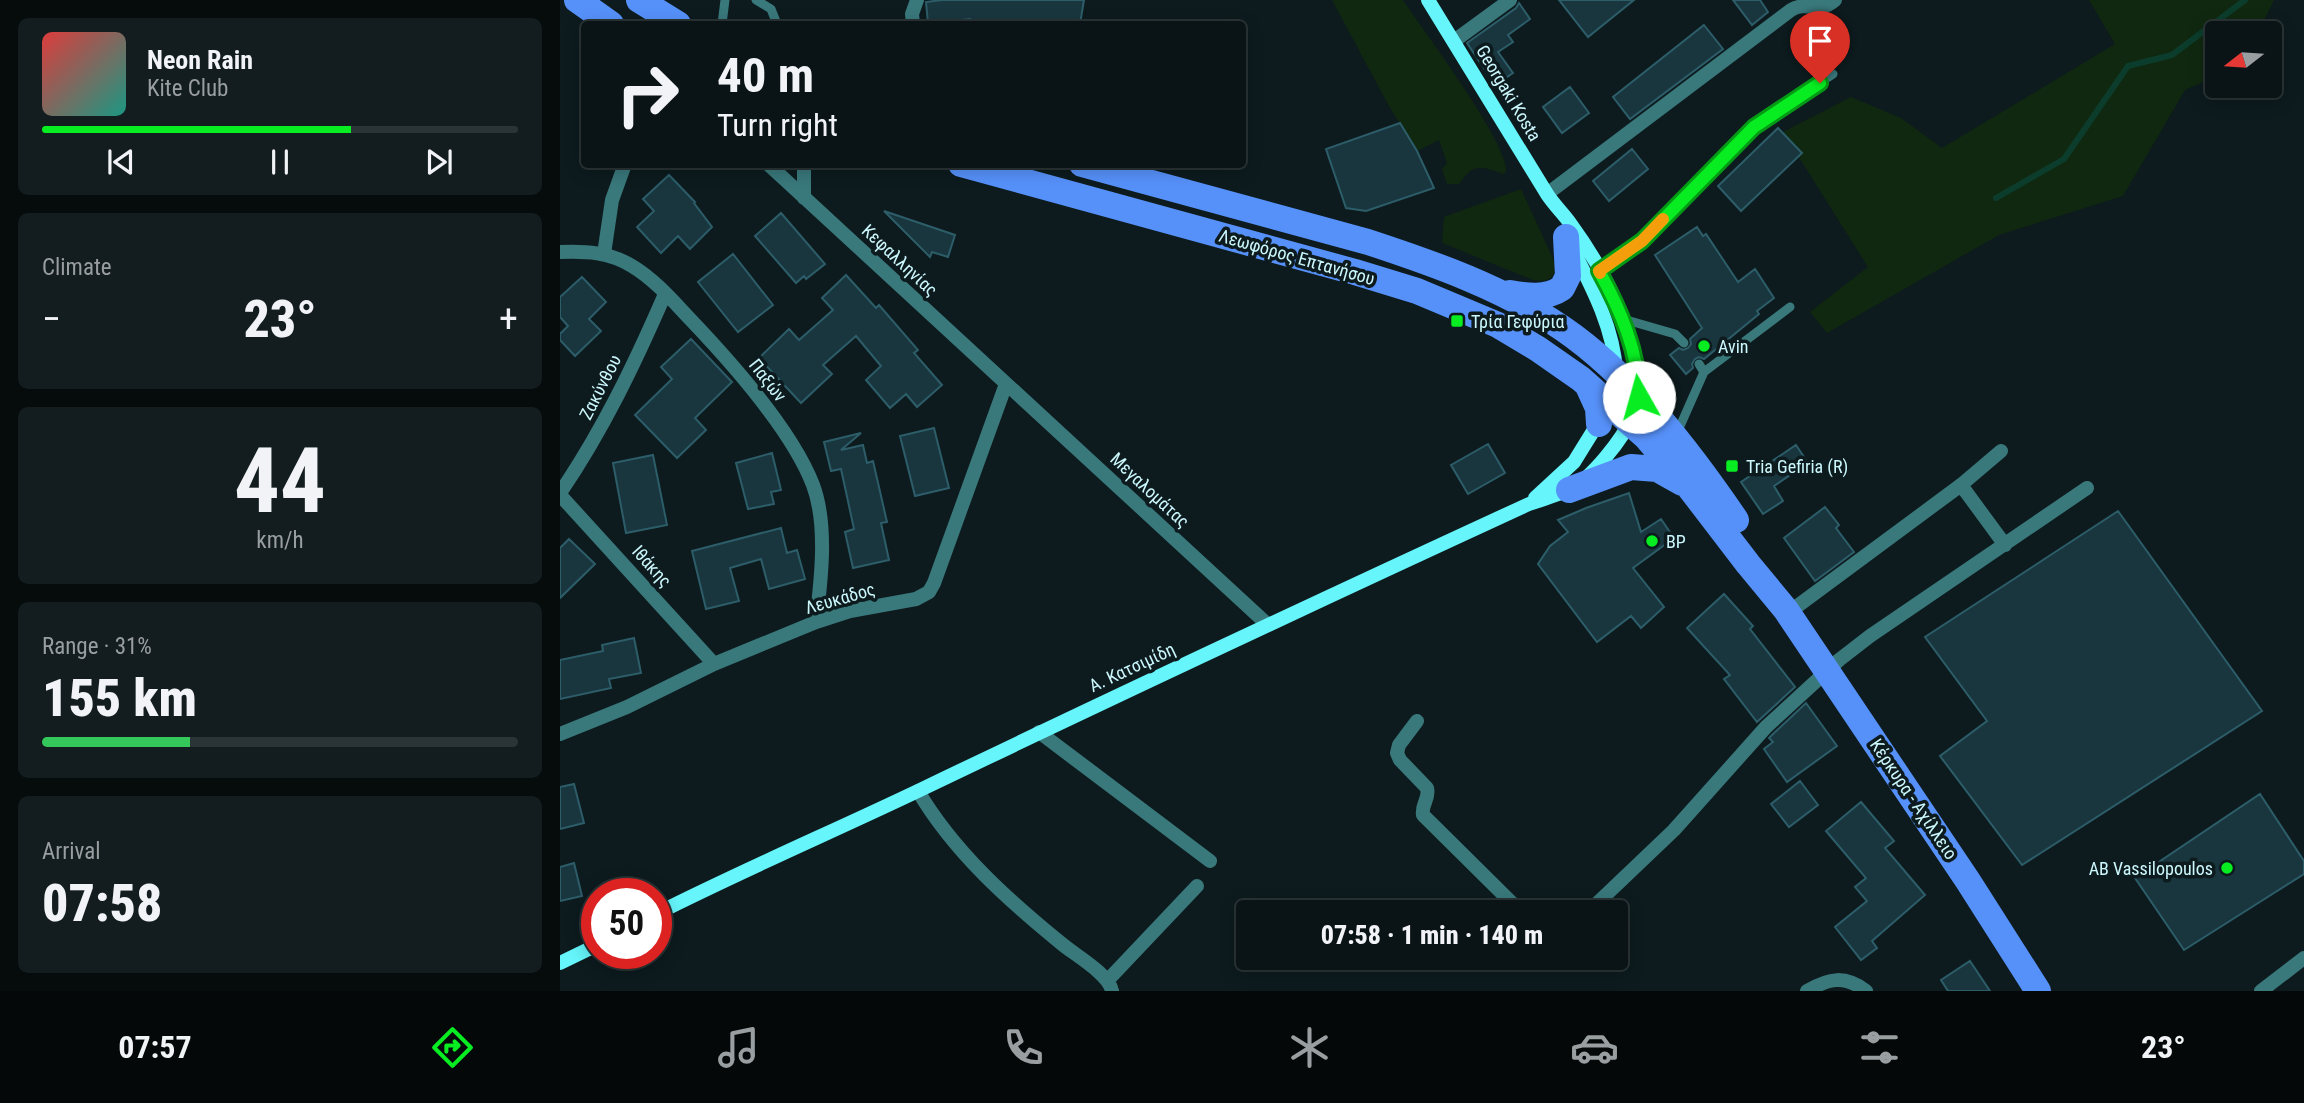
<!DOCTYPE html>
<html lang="en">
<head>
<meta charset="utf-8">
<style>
	:root { --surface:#0a1416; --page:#131d1f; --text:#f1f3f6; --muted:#999ea1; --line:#2a3335; --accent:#07ed21 }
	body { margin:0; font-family:"Roboto Condensed",sans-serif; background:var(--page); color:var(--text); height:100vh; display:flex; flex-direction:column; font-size:26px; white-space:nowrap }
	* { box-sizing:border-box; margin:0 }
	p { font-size:23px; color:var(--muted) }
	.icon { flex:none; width:38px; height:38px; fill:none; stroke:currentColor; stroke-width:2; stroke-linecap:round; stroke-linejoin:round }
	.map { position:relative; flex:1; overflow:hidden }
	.drawer { display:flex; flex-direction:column; gap:18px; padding:18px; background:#060b0c; width:560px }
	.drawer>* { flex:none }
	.top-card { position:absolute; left:21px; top:21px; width:665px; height:147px; border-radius:7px; box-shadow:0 4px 18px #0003,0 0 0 2px var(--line); background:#0a1416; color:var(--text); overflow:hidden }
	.needle { width:46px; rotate:253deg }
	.fabs { position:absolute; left:1645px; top:21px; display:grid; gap:14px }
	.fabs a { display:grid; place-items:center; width:77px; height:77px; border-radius:7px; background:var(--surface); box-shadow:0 4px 18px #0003,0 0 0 2px var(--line); font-size:35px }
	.speed { position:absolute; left:21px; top:878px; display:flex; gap:14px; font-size:35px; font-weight:700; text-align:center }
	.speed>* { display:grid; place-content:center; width:91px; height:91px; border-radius:50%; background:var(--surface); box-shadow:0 4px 18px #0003,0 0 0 2px var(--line); line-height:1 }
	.speed .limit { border:10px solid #d22; background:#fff; color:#111 }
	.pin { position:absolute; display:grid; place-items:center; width:60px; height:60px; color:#fff; margin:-72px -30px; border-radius:50% 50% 50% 0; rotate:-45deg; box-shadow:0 0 7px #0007 }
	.pin .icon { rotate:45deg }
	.me { position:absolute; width:77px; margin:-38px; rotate:353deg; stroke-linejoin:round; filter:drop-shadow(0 0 5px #0008) }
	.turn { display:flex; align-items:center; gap:24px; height:147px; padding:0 21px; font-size:32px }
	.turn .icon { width:91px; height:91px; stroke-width:2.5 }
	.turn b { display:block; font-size:49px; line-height:60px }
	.big { font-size:52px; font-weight:800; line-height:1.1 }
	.drawer .card { flex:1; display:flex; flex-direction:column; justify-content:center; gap:10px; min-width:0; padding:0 24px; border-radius:10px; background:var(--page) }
	.drawer .dial { align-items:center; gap:0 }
	.dial b { font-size:91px; line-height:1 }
	.song { display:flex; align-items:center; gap:21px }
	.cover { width:84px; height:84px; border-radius:10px; background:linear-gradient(135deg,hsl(0 70% 55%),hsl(170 70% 35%)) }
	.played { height:7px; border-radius:4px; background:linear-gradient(90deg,var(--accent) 65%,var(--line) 65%) }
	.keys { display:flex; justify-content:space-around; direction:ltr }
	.heat { display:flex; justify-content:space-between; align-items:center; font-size:38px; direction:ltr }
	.charge { height:10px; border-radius:5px; background:linear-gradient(90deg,#34c759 31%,var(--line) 0) }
	.trip { position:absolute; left:676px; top:900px; width:392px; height:70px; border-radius:7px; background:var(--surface); box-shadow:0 4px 18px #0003,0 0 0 2px var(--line); font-weight:800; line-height:70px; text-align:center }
	.dock { display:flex; height:112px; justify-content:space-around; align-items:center; background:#040809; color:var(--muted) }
	.dock .icon { width:49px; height:49px }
	.dock .selected { color:var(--accent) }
	.dock b { font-size:32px; color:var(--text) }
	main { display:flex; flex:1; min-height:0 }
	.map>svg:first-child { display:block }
</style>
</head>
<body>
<main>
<section class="drawer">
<div class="card">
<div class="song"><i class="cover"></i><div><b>Neon Rain</b><p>Kite Club</p></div></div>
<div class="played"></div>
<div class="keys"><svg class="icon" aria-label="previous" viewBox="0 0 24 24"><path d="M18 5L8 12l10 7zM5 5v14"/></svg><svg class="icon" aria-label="pause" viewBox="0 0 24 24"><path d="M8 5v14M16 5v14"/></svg><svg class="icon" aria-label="next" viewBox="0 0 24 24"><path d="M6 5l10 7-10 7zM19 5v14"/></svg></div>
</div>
<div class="card"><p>Climate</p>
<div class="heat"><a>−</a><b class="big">23°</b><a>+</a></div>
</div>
<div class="card dial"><b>44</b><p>km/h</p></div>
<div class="card"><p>Range · 31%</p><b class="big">155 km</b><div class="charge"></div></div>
<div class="card"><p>Arrival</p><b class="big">07:58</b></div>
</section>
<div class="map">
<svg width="1744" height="991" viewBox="0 0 1744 991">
	<rect width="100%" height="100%" fill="#0d1b1e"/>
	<path fill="#102810" d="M772 0H843C862 29 950 145 946 172L943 174C934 171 922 165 912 170 907 172 903 180 899 184H887L882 169 887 163 879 140 857 151 830 108Z
		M1529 0H1714L1698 33H1657V76L1625 90 1563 196 1439 235 1267 333 1250 312 1308 267 1223 132 1291 97 1341 118 1382 148 1555 44Z
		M961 189 995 263C996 278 987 283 973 280L882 243 884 217Z"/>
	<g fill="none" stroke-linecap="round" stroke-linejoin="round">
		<path stroke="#0c3d2c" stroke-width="6" d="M1436 198 1504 159 1568 66 1612 55 1685 0"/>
	</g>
	<path fill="#19363e" stroke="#2c5d69" stroke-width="2" d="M382 0H524L520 24H409L410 19 368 23 366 2Z
		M999 0H1074L1028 37Z
		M1173 0H1200L1208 12 1192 25Z
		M959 3 970 19 948 35 953 42 938 52 953 73 935 85 907 43 956 8Z
		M1144 25 1163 49 1070 119 1053 97Z
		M1010 87 1029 113 1002 133 983 107Z
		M840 123 857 151 874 188 806 211 786 208 766 149Z
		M1218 128 1242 153 1181 211 1158 186Z
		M1072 149 1088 169 1049 201 1033 181Z
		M109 175 135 202 134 203 152 227 130 249 118 236 101 253 77 227 94 211 83 199Z
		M324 211 395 235 388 257 372 252 370 257Z
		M221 213 265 264 246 279 244 276 236 283 195 236Z
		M1137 227 1143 236 1146 234 1178 282 1195 269 1214 298 1197 311 1199 314 1144 359 1139 357 1135 359 1132 364 1133 368 1126 374 1110 355 1119 348 1123 350 1128 348 1131 344 1130 339 1142 328 1095 255Z
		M173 254 213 305 178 332 138 282Z
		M286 275 316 308 319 305 358 350 354 353 382 385 357 407 346 394 330 408 306 380 321 366 296 336 263 365 272 374 241 403 199 358 229 329 239 340 273 310 262 298Z
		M22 277 46 302 29 319 41 331 15 356 0 340V334L8 326 0 317V297Z
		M131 339 172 382 135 418 146 430 117 458 75 415 112 379 101 367Z
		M374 428 389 488 355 496 340 436Z
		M301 433 281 450 303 445 307 463 313 461 327 522 321 523 329 560 293 568 285 532 294 529 281 469 271 471 264 442Z
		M928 444 945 473 908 494 891 465Z
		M1236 445 1248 463 1214 486 1223 501 1203 514 1181 482Z
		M212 453 221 490 211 492 214 504 188 509 176 463Z
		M93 455 107 525 66 533 53 463Z
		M1069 493 1081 532 1101 519 1114 538 1073 568 1104 607 1081 628 1071 616 1037 642 978 564 990 546 1008 532 998 520 1026 508Z
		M1265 507 1279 525 1276 528 1294 552 1255 581 1224 538Z
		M1558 511 1702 711 1462 865 1380 756 1427 721 1365 637Z
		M221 528 227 553 237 550 245 579 209 589 201 559 170 568 179 601 146 609 132 551Z
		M9 539 35 564 0 598V548Z
		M1164 594 1193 626 1190 629 1235 687 1197 722 1164 679 1170 675 1127 628Z
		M74 638 81 673 49 679 51 688 0 699V660L43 651 42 645Z
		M1246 703 1277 746 1227 782 1204 749 1213 742 1209 738 1213 734Z
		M1240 781 1258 805 1229 827 1211 804Z
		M14 784 24 823 0 829V787Z
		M1700 794 1744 861V874L1624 950 1575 878Z
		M1301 802 1334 841 1325 848 1365 895 1312 941 1317 948 1301 960 1275 927 1307 901 1295 887 1306 878 1266 831Z
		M14 863 22 896 0 901V867Z
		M1410 961 1430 991H1388L1381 980Z"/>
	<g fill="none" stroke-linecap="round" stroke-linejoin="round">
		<path stroke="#39787b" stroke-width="9" d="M196 0 211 9 217 24
			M162 24 165 0
			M1039 271 1082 241 1194 127 1273 74
			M1063 319 1115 334 1124 343
			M1144 372 1230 307
			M1117 433 1144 372 1139 364"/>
		<path stroke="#39787b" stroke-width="14" d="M353 24 352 14 357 0
			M894 41 950 0
			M208 164 707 624
			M244 164V198
			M987 194 1231 10C1248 0 1258 15 1275 0
			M0 252C26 251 49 252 72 266 94 279 113 301 130 319 171 362 232 430 253 485 268 525 261 581 256 622
			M44 254 52 200 65 164
			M1401 485 1445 545
			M0 493C43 430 75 363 105 294
			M0 495 154 664
			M1228 613 1401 485 1441 451
			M857 721 839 745 837 753 840 760 867 788C870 799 861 804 863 815L961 912
			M479 732 650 861
			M0 734 67 707 154 664 256 622 290 611 356 599 369 592 374 583 446 384
			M358 791C394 852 448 900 502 944 515 955 549 974 552 991
			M1028 912 1114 830 1206 727 1279 660 1310 636 1527 488
			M547 981 637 886
			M1247 991C1269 978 1285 975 1306 991
			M1701 991 1744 958"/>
		<path stroke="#65f5fa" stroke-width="14" d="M868 0 987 194C994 205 1003 213 1010 223 1045 271 1076 331 1079 391
			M1013 250C1032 287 1054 329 1056 372
			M975 498 1014 462 1040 420
			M96 914C183 870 272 832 360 790 562 693 765 598 969 504 983 499 998 495 1011 489 1032 477 1063 439 1072 417
			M0 963 37 945"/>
		<path stroke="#5691fa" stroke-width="26" d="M17 0 51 24
			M79 0 118 24
			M401 164 795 272 857 291 938 325 978 349 1021 379 1086 437 1129 487 1188 564 1226 610 1408 881 1478 991
			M522 164 808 242C875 264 943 288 1002 328 1071 375 1129 451 1176 520
			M950 293C967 296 986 299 1002 288L1008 276 1006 237
			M1028 386 1038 408 1039 424
			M1009 490 1071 467 1097 469 1122 483"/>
	</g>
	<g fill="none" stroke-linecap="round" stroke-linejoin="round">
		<defs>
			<path id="route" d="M1079 397C1079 352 1060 309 1039 271L1082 241 1194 127 1260 83"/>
		</defs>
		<use href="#route" stroke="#059a15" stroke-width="18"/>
		<use href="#route" stroke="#07ed21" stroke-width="12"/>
		<path stroke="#f59e0b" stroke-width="12" d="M1040 273 1039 271 1082 241 1103 219"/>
	</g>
	<g fill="#07ed21" stroke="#0d1b1e" stroke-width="2.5">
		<rect x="890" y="314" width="14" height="14" rx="3.5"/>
		<circle cx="1144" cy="346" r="7"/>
		<rect x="1165" y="459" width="14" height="14" rx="3.5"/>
		<circle cx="1092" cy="541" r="7"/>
		<circle cx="1667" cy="868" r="7"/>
	</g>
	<g text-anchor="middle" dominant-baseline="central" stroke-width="7" stroke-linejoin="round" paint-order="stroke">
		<g font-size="18" fill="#cbf7fd" stroke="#0d1b1e">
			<text transform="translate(949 93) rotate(59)">Georgaki Kosta</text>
			<text transform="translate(737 257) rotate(16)">Λεωφόρος Επτανήσου</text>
			<text transform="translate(340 260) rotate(43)">Κεφαλληνίας</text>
			<text transform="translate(208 380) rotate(52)">Παξών</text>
			<text transform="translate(40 387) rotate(-63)">Ζακύνθου</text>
			<text transform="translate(590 490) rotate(43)">Μεγαλομάτας</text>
			<text transform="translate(92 566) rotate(48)">Ιθάκης</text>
			<text transform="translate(280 598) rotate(-16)">Λευκάδος</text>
			<text transform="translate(572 667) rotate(-25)">Α. Κατσιμίδη</text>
			<text transform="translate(1354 799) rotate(56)">Κέρκυρα - Αχίλλειο</text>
		</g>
		<g font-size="18" fill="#cbf7fd" stroke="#0d1b1e" text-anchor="start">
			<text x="911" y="321">Τρία Γεφύρια</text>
			<text x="1158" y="346">Avin</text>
			<text x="1186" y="466">Tria Gefiria (R)</text>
			<text x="1106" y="541">BP</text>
			<text x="1653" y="868" text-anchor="end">AB Vassilopoulos</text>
		</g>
	</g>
</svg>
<div class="fabs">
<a><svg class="needle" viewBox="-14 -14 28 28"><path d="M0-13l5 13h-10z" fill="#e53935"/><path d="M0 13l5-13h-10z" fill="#999ea1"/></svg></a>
</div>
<div class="speed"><div class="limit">50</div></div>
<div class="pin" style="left:1260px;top:83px;background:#d93025"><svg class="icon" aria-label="arrive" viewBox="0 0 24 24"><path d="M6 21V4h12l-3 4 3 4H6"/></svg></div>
<svg class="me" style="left:1079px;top:397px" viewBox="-20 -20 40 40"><circle r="19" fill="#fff"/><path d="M0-13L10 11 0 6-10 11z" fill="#07ed21"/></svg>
<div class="trip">07:58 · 1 min · 140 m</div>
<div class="top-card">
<div class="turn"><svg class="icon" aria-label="right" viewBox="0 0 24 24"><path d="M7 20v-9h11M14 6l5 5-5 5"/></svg><div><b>40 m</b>Turn right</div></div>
</div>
</div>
</main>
<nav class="dock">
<b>07:57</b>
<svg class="icon selected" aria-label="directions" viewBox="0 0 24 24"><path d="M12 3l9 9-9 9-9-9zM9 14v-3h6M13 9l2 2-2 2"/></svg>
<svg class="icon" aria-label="music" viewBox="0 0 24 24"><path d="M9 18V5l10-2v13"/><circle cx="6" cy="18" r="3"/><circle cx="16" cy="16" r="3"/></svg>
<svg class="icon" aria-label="phone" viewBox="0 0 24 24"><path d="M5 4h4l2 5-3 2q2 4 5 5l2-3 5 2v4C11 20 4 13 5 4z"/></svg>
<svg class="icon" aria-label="climate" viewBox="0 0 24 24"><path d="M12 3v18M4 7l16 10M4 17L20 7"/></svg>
<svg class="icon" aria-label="car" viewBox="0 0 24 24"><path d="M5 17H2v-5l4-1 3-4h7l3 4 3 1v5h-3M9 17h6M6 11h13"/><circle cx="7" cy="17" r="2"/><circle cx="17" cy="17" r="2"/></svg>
<svg class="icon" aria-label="filters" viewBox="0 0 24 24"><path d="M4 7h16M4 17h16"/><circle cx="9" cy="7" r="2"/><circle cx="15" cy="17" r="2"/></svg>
<b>23°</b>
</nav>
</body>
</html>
